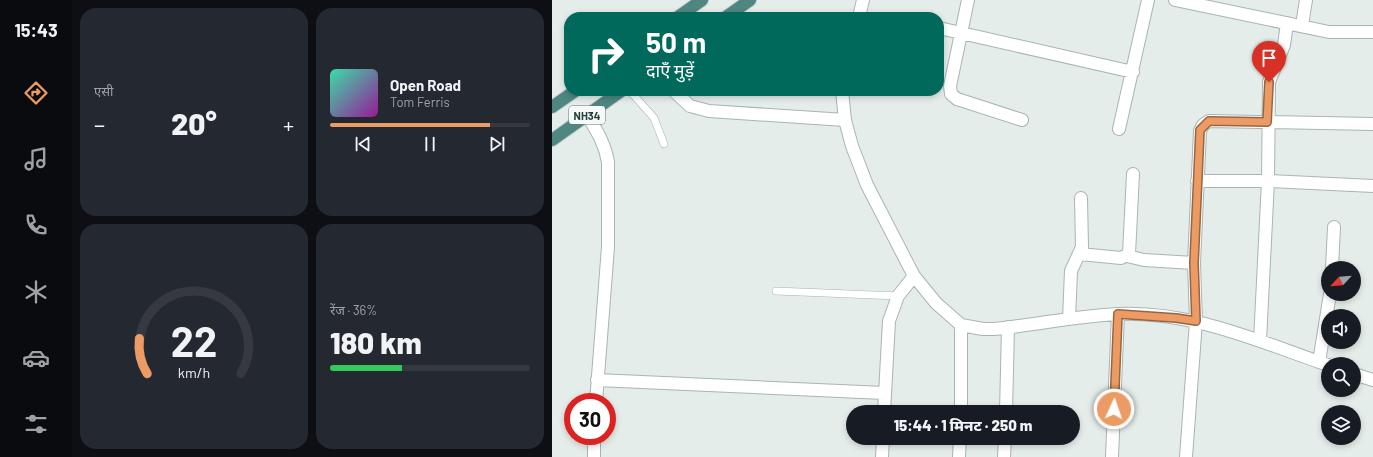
<!DOCTYPE html>
<html lang="hi">
<head>
<meta charset="utf-8">
<style>
	:root { --surface:#171b24; --page:#242831; --text:#f1f3f6; --muted:#9ea1a6; --line:#363941; --accent:#ec9b64 }
	body { margin:0; font-family:Barlow,"Noto Sans Devanagari",sans-serif; background:var(--page); color:var(--text); height:100vh; display:flex; flex-direction:column; font-size:15px; white-space:nowrap }
	* { box-sizing:border-box; margin:0 }
	p { font-size:13px; color:var(--muted) }
	.icon { flex:none; width:22px; height:22px; fill:none; stroke:currentColor; stroke-width:2; stroke-linecap:round; stroke-linejoin:round }
	.map { position:relative; flex:1; overflow:hidden }
	.details { display:flex; flex-direction:column; gap:8px; padding:8px; background:#0d0f14; width:480px }
	.details>* { flex:none }
	.banner { position:absolute; left:12px; top:12px; width:380px; height:84px; border-radius:16px; box-shadow:0 2px 6px #0003; background:#00695c; color:#fff; overflow:hidden }
	.needle { width:26px; rotate:244deg }
	.fabs { position:absolute; left:769px; top:261px; display:grid; gap:8px }
	.fabs a { display:grid; place-items:center; width:40px; height:40px; border-radius:50%; background:var(--surface); box-shadow:0 2px 6px #0003; font-size:20px }
	.speed { position:absolute; left:12px; top:393px; display:flex; gap:8px; font-size:20px; font-weight:700; text-align:center }
	.speed>* { display:grid; place-content:center; width:52px; height:52px; border-radius:50%; background:var(--surface); box-shadow:0 2px 6px #0003; line-height:1 }
	.speed .limit { border:6px solid #d22; background:#fff; color:#111 }
	.pin { position:absolute; display:grid; place-items:center; width:34px; height:34px; color:#fff; margin:-41px -17px; border-radius:50% 50% 50% 0; rotate:-45deg; box-shadow:0 0 4px #0007 }
	.pin .icon { rotate:45deg }
	.me { position:absolute; width:44px; margin:-22px; rotate:3deg; stroke-linejoin:round; filter:drop-shadow(0 0 3px #0008) }
	.turn { display:flex; align-items:center; gap:14px; height:84px; padding:0 16px; font-size:18px }
	.turn .icon { width:52px; height:52px; stroke-width:2.5 }
	.turn b { display:block; font-size:28px; line-height:34px }
	.big { font-size:30px; font-weight:800; line-height:1.1 }
	.details .card { flex:1; display:flex; flex-direction:column; justify-content:center; gap:6px; min-width:0; padding:0 14px; border-radius:16px; background:var(--page) }
	.details .dial { align-items:center; gap:0 }
	.dial svg { height:104px; overflow:visible; fill:none; stroke:var(--line); stroke-width:7; stroke-linecap:round; text-anchor:middle }
	.dial text { fill:var(--text); stroke:none }
	.song { display:flex; align-items:center; gap:12px }
	.cover { width:48px; height:48px; border-radius:6px; background:linear-gradient(135deg,hsl(160 70% 55%),hsl(300 70% 35%)) }
	.played { height:4px; border-radius:2px; background:linear-gradient(90deg,var(--accent) 80%,var(--line) 80%) }
	.keys { display:flex; justify-content:space-around; direction:ltr }
	.heat { display:flex; justify-content:space-between; align-items:center; font-size:22px; direction:ltr }
	.charge { height:6px; border-radius:3px; background:linear-gradient(90deg,#34c759 36%,var(--line) 0) }
	.details .tiles { flex:1; display:grid; gap:8px; grid-template-columns:repeat(2,1fr) }
	.trip { position:absolute; left:294px; top:405px; width:234px; height:40px; border-radius:20px; background:var(--surface); box-shadow:0 2px 6px #0003; font-weight:800; line-height:40px; text-align:center }
	main { display:flex; flex:1; min-height:0 }
	.dock { display:flex; flex-direction:column; width:72px; justify-content:space-around; align-items:center; background:#090b0e; color:var(--muted) }
	.dock .icon { width:28px; height:28px }
	.dock .current { color:var(--accent) }
	.dock b { font-size:18px; color:var(--text) }
	.map>svg:first-child { display:block }
</style>
</head>
<body>
<main>
<nav class="dock">
<b>15:43</b>
<svg class="icon current" aria-label="directions" viewBox="0 0 24 24"><path d="M12 3l9 9-9 9-9-9zM9 14v-3h6M13 9l2 2-2 2"/></svg>
<svg class="icon" aria-label="music" viewBox="0 0 24 24"><path d="M9 18V5l10-2v13"/><circle cx="6" cy="18" r="3"/><circle cx="16" cy="16" r="3"/></svg>
<svg class="icon" aria-label="phone" viewBox="0 0 24 24"><path d="M5 4h4l2 5-3 2q2 4 5 5l2-3 5 2v4C11 20 4 13 5 4z"/></svg>
<svg class="icon" aria-label="climate" viewBox="0 0 24 24"><path d="M12 3v18M4 7l16 10M4 17L20 7"/></svg>
<svg class="icon" aria-label="car" viewBox="0 0 24 24"><path d="M5 17H2v-5l4-1 3-4h7l3 4 3 1v5h-3M9 17h6M6 11h13"/><circle cx="7" cy="17" r="2"/><circle cx="17" cy="17" r="2"/></svg>
<svg class="icon" aria-label="filters" viewBox="0 0 24 24"><path d="M4 7h16M4 17h16"/><circle cx="9" cy="7" r="2"/><circle cx="15" cy="17" r="2"/></svg>
</nav>
<section class="details">
<div class="tiles">
<div class="card"><p>एसी</p>
<div class="heat"><a>−</a><b class="big">20°</b><a>+</a></div>
</div>
<div class="card">
<div class="song"><i class="cover"></i><div><b>Open Road</b><p>Tom Ferris</p></div></div>
<div class="played"></div>
<div class="keys"><svg class="icon" aria-label="previous" viewBox="0 0 24 24"><path d="M18 5L8 12l10 7zM5 5v14"/></svg><svg class="icon" aria-label="pause" viewBox="0 0 24 24"><path d="M8 5v14M16 5v14"/></svg><svg class="icon" aria-label="next" viewBox="0 0 24 24"><path d="M6 5l10 7-10 7zM19 5v14"/></svg></div>
</div>
<div class="card dial"><svg viewBox="0 0 100 80">
<path d="M14 69A42 42 0 1 1 86 69"/>
<path d="M14 69A42 42 0 0 1 8 42" stroke="#ec9b64"/>
<text x="50" y="56" font-size="32" font-weight="700">22</text>
<text x="50" y="72" font-size="11">km/h</text>
</svg></div>
<div class="card"><p>रेंज · 36%</p><b class="big">180 km</b><div class="charge"></div></div>
</div>
</section>
<div class="map">
<svg width="821" height="457" viewBox="0 0 821 457">
	<rect width="100%" height="100%" fill="#e5edeb"/>
	<g fill="none" stroke-linecap="round" stroke-linejoin="round">
		<defs>
			<path id="service" d="M78 91 102 118 112 144
				M224 291 346 296"/>
			<path id="minor" d="M416 0 398 86 399 94 405 99 470 120
				M623 0 777 32H821
				M307 17 311 0
				M750 25 754 0
				M387 28 581 72
				M122 91 138 106 157 111 293 120
				M290 91 293 120 300 146 315 185 362 276 384 303 409 325 431 329H442C483 325 524 316 565 314 639 310 708 342 776 365
				M35 115C45 131 53 144 56 162V247L44 402
				M567 129 596 0
				M645 181H716L821 186
				M528 254 569 258 577 254 581 174
				M575 256 592 260 642 263
				M780 268 782 227
				M517 319 519 271 530 247 529 198
				M708 341 716 181 717 82 732 45 735 23
				M767 362 778 294
				M802 374 821 380
				M45 380 332 393
				M332 412 337 321 346 296 362 276
				M409 412V325
				M454 412 456 327
				M42 457V436
				M330 457 331 438
				M407 457 408 438
				M452 457 453 438
				M560 457 566 314
				M634 457 644 321 642 263 648 131 651 125 657 121 821 124"/>
			<path id="trunk" d="M126 17 150 0
				M174 17 198 0
				M0 107 23 91
				M0 140 69 91"/>
		</defs>
		<use href="#service" stroke="#a8b5b3" stroke-width="8"/>
		<use href="#minor" stroke="#a8b5b3" stroke-width="14"/>
		<use href="#trunk" stroke="#c2c9c8" stroke-width="14"/>
		<use href="#service" stroke="#fff" stroke-width="7"/>
		<use href="#minor" stroke="#fff" stroke-width="12"/>
		<use href="#trunk" stroke="#4e8682" stroke-width="12"/>
	</g>
	<g fill="none" stroke-linecap="round" stroke-linejoin="round">
		<defs>
			<path id="route" d="M562 409 566 314 624 318 644 321 642 263 648 130 657 121 715 122 717 82"/>
		</defs>
		<use href="#route" stroke="#996541" stroke-width="10"/>
		<use href="#route" stroke="#ec9b64" stroke-width="7"/>
	</g>
	<g text-anchor="middle" dominant-baseline="central" stroke-width="3" stroke-linejoin="round" paint-order="stroke">
		<rect fill="#f5faf8" stroke="#637774" stroke-width="1" x="17" y="106" width="36" height="18" rx="3"/>
		<g font-size="11" font-weight="bold" fill="#253f3c">
			<text x="35" y="115">NH34</text>
		</g>
	</g>
</svg>
<div class="fabs">
<a><svg class="needle" viewBox="-14 -14 28 28"><path d="M0-13l5 13h-10z" fill="#e53935"/><path d="M0 13l5-13h-10z" fill="#9ea1a6"/></svg></a>
<a><svg class="icon" aria-label="sound" viewBox="0 0 24 24"><path d="M4 9h4l5-4v14l-5-4H4zM17 9q2 3 0 6"/></svg></a>
<a><svg class="icon" aria-label="search" viewBox="0 0 24 24"><circle cx="10" cy="10" r="6"/><path d="M15 15l6 6"/></svg></a>
<a><svg class="icon" aria-label="layers" viewBox="0 0 24 24"><path d="M12 4l9 5-9 5-9-5zM3 14l9 5 9-5"/></svg></a>
</div>
<div class="speed"><div class="limit">30</div></div>
<div class="pin" style="left:717px;top:82px;background:#d93025"><svg class="icon" aria-label="arrive" viewBox="0 0 24 24"><path d="M6 21V4h12l-3 4 3 4H6"/></svg></div>
<svg class="me" style="left:562px;top:409px" viewBox="-20 -20 40 40"><circle r="17" fill="#ec9b64" stroke="#fff" stroke-width="3"/><path d="M0-11L8 9 0 5-8 9z" fill="#fff"/></svg>
<div class="trip">15:44 · 1 मिनट · 250 m</div>
<div class="banner">
<div class="turn"><svg class="icon" aria-label="right" viewBox="0 0 24 24"><path d="M7 20v-9h11M14 6l5 5-5 5"/></svg><div><b>50 m</b>दाएँ मुड़ें</div></div>
</div>
</div>
</main>
</body>
</html>
